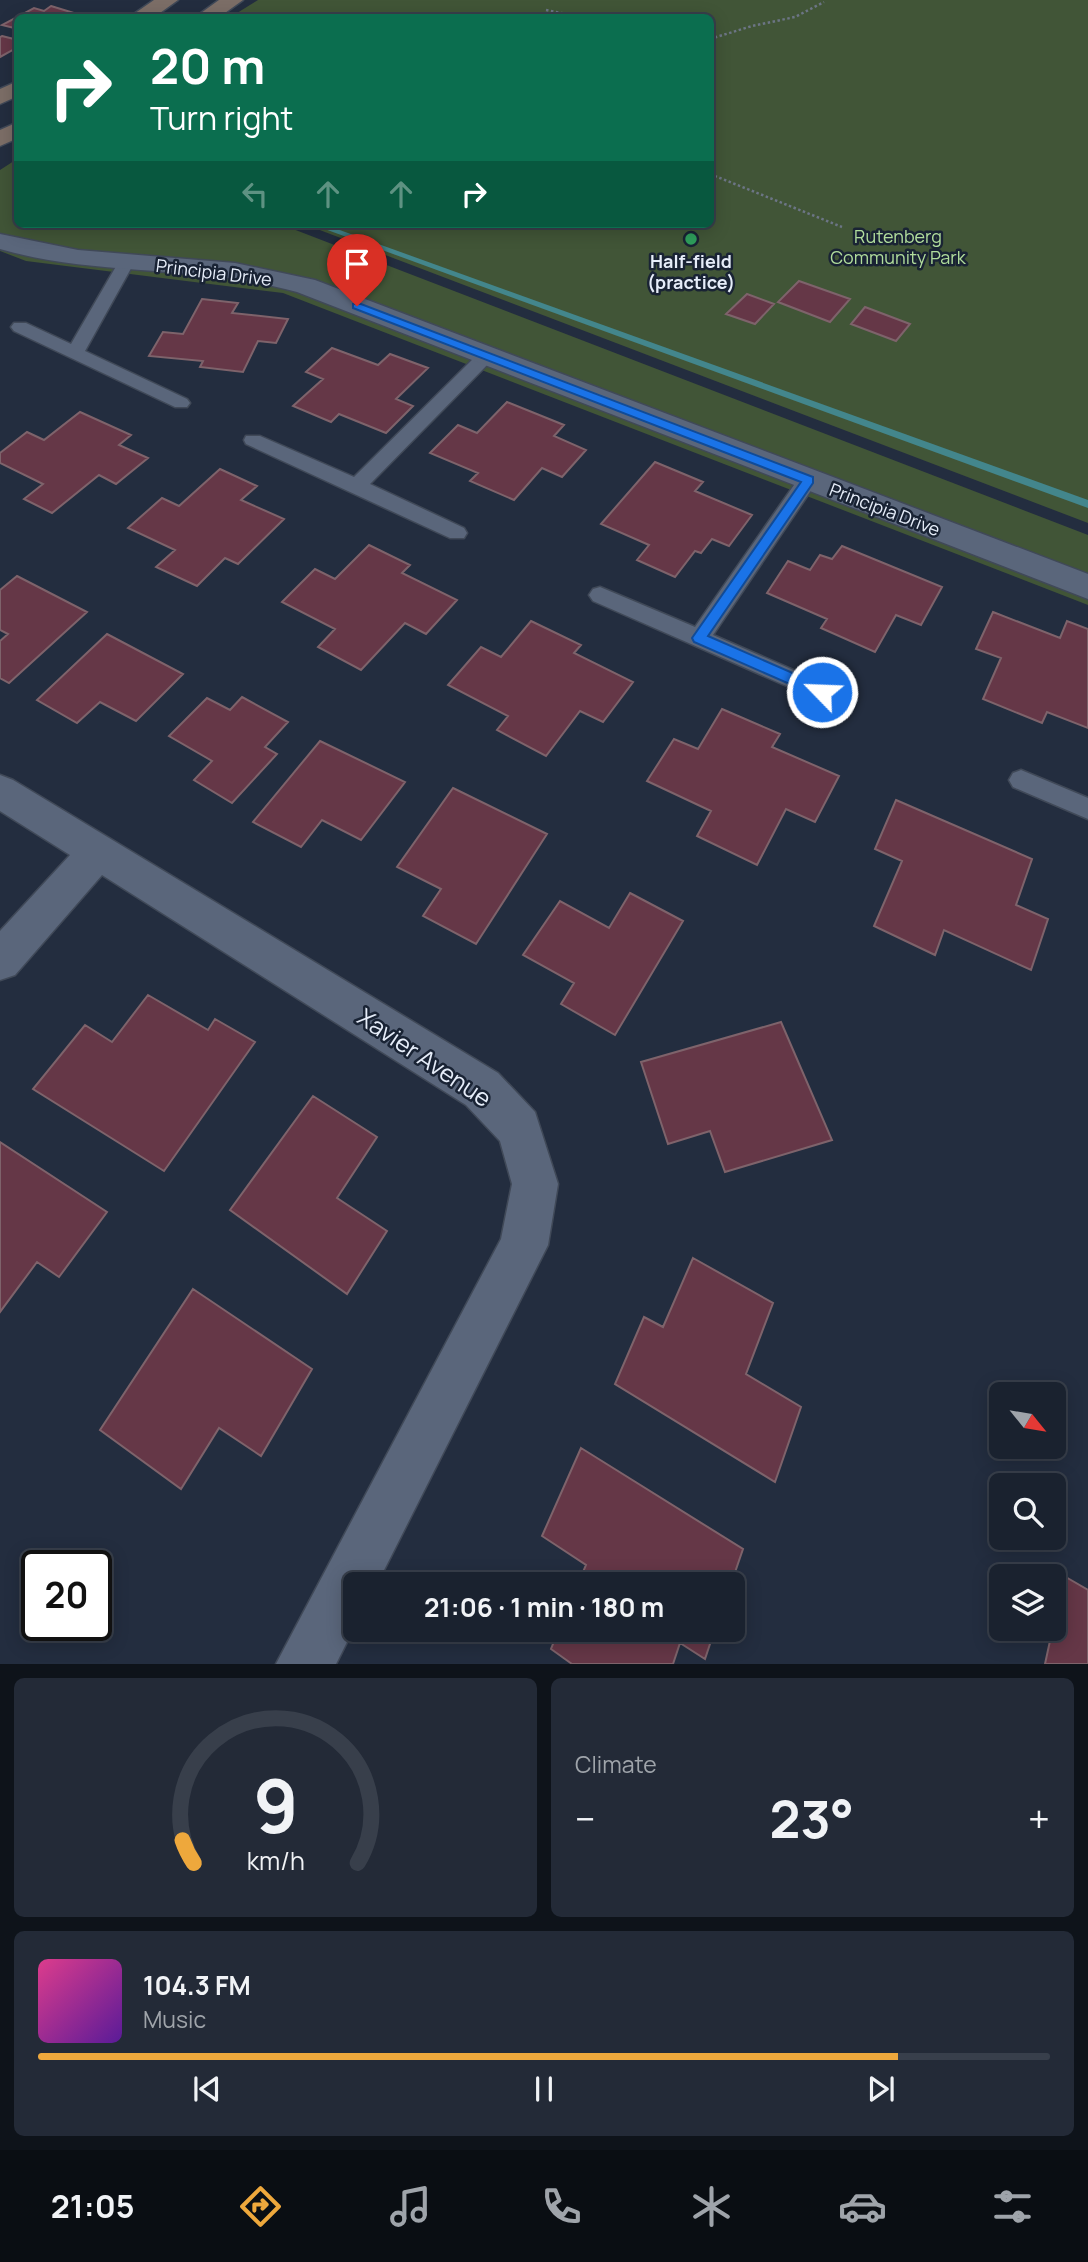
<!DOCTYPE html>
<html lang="en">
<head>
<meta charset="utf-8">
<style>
	:root { --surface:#1a222f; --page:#232a37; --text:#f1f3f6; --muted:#9fa4aa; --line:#383f4b; --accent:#eea83c }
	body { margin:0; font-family:Manrope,sans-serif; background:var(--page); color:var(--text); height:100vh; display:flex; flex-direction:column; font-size:26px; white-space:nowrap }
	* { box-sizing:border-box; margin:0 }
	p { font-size:23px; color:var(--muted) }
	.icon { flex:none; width:38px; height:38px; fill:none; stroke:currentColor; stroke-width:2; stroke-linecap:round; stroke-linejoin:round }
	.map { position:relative; height:1664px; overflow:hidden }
	.panel { display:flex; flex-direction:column; gap:14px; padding:14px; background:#0e131a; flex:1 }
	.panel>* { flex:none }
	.top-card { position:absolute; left:14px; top:14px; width:700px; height:214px; border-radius:10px; box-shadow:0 4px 18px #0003,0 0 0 2px var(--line); background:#0b6e4f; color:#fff; overflow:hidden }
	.needle { width:46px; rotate:120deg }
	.controls { position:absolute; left:989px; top:1382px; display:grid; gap:14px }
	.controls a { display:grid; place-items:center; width:77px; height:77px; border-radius:10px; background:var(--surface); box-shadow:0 4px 18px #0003,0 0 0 2px var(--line); font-size:35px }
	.speed { position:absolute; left:21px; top:1550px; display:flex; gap:14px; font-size:35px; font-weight:700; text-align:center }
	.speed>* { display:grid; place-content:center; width:91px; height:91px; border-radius:50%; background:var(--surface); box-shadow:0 4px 18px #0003,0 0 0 2px var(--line); line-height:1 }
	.speed .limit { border:4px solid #111; border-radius:10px; background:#fff; color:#111 }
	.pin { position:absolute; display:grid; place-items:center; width:60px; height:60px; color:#fff; margin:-72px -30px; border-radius:50% 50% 50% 0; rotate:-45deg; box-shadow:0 0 7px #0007 }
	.pin .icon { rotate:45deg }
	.me { position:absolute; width:77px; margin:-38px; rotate:294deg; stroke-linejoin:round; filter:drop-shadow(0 0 5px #0008) }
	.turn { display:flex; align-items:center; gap:24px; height:147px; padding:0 21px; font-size:32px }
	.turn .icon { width:91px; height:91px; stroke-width:2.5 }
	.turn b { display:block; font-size:49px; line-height:60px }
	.lanes { display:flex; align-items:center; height:66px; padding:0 21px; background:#0003; justify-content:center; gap:35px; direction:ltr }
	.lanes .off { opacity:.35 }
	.big { font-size:52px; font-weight:700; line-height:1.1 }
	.panel .tile { flex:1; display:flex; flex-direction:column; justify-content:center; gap:10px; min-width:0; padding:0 24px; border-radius:10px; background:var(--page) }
	.panel .dial { align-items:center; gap:0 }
	.dial svg { height:182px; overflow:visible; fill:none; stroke:var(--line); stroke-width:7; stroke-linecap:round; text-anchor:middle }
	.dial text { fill:var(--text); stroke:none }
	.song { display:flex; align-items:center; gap:21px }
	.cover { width:84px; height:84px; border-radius:10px; background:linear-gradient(135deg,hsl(330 70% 55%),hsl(270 70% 35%)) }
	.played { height:7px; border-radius:4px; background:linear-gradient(90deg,var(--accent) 85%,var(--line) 85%) }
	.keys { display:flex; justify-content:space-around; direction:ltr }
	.heat { display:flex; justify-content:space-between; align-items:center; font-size:38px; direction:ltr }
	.panel .tiles { flex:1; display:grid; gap:14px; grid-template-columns:1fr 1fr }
	.tile:last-child { grid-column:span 2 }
	.trip { position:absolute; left:343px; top:1572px; width:402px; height:70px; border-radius:10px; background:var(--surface); box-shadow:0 4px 18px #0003,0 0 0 2px var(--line); font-weight:700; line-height:70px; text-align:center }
	.tab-bar { display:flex; height:112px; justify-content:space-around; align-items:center; background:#0a0e13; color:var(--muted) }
	.tab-bar .icon { width:49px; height:49px }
	.tab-bar .selected { color:var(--accent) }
	.tab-bar b { font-size:32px; color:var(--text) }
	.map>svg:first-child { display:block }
</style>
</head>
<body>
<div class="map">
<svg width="1088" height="1664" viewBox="0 0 1088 1664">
	<rect width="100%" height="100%" fill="#232d3f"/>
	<path fill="#415537" d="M258 0H1088V523L304 224H710V18H229Z
		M17 159 18 224H280L1088 535V605L283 293 26 261 0 251V170Z"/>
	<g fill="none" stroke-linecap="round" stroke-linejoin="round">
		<path fill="#43868c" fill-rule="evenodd" d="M311 224H323L1088 500V508Z"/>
	</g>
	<path fill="#653747" stroke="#7e636b" stroke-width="2" d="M51 6 74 13 65 18H18V29L2 25 34 8 44 11Z
		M2 36 18 40V47L0 57V37Z
		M799 281 850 299 830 322 778 302Z
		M747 294 774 304 755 324 726 314Z
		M202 299 238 303 232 313 288 319 276 343 258 341 243 372 200 367 203 361 149 356 163 332 183 334Z
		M865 307 910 324 896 341 851 324Z
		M332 348 378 365 390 354 428 368 396 399 413 406 386 433 339 414 331 422 293 406 323 379 306 372Z
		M507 402 564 425 554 436 586 450 562 477 542 468 514 500 470 481 478 473 430 453 458 425 477 433Z
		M80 412 131 435 119 445 148 458 116 484 99 475 52 513 24 499 43 484 0 463V453L27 432 44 440Z
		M655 462 703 482 695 491 752 515 729 546 712 539 701 553 695 551 675 577 637 560 649 545 601 524Z
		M220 469 257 486 241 500 284 519 238 564 225 558 197 586 156 567 175 550 128 528 162 498 179 506Z
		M369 545 410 565 402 573 457 600 426 634 405 623 361 670 318 647 335 629 282 602 315 569 335 579Z
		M842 546 942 587 921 625 896 615 875 652 821 628 827 619 767 593 788 561 810 570 820 555 832 559Z
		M17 576 87 612 9 683 0 678V641L8 634 0 630V590Z
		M993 612 1060 638 1067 621 1088 629V728L1047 712 1042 723 983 699 1001 658 976 649Z
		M531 621 581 645 574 653 633 682 603 722 580 711 546 756 497 730 508 716 448 685 481 647 501 657Z
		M107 634 183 674 136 721 100 702 77 723 37 700Z
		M242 697 288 722 265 747 277 754 232 803 194 780 212 761 169 736 207 698 230 710Z
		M722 709 780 734 772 747 839 776 815 822 786 809 757 865 697 836 711 811 647 781 674 739 698 749Z
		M320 741 405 782 361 840 322 820 301 847 253 822Z
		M453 788 547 834 476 944 423 916 441 889 397 867Z
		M896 800 1032 859 1016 905 1048 919 1031 970 944 930 935 955 874 926 902 861 875 849Z
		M630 893 683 921 615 1035 561 1004 574 983 523 955 560 901 609 928Z
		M148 995 208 1030 215 1019 255 1042 164 1171 33 1089 85 1025 112 1042Z
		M781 1022 832 1140 725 1172 710 1131 668 1144 641 1062Z
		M313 1096 377 1137 337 1198 387 1231 347 1294 230 1210Z
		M0 1142 107 1212 59 1277 37 1262 0 1312Z
		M693 1258 773 1303 746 1374 801 1407 775 1482 615 1384 644 1317 663 1327Z
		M193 1289 312 1369 261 1456 219 1428 181 1489 100 1430Z
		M581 1448 743 1549 731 1584H578L586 1565 542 1536Z
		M1064 1576 1088 1590V1664H1045Z
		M559 1629H715L705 1659 680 1643 673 1664H572L551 1649Z"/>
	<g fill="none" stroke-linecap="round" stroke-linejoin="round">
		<defs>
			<path id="service" d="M126 258 134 263 85 351 187 399 190 403 187 407H175L14 331 11 327 14 323H26L71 344 118 263Z
				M486 351 495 356 492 360 370 484 464 528 467 533 464 538H450L246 444 244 440 246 436H260L354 477 480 352Z
				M808 473 815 475 818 480 713 635 830 686 833 692 830 698 822 701 814 698 593 601 589 595 593 589 600 587 695 627 801 475Z
				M1021 770 1088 798V819L1013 787 1009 780 1013 773Z"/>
			<path id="minor" d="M0 234 78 250 235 263 315 280 1088 574V599L297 292C199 264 97 277 0 249Z
				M0 775 13 780 498 1073 535 1112 558 1184 548 1245 377 1584H355V1626L336 1664H276L501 1239 512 1184 500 1141 466 1105 102 875 15 975 0 980V931L70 855 0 811Z"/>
			<path id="secondary" d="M154 0H178L153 18H128Z
				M219 0H243L218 18H194Z
				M18 81V96L0 104V89Z
				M18 122V138L0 146V130Z"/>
		</defs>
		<use href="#service" stroke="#404958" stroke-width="3"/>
		<use href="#minor" stroke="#404958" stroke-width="3"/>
		<use href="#secondary" stroke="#404958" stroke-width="3"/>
		<path stroke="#6c7585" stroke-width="2.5" stroke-dasharray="2.5 2.5" stroke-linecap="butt" d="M546 10 587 18
			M710 39 752 26 795 17 824 2
			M710 174 842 227"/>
		<use href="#service" fill="#5a667b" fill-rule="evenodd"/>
		<use href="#minor" fill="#5a667b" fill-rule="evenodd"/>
		<use href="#secondary" fill="#7c6e67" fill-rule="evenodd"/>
	</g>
	<path fill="#1a73e8" stroke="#114b97" stroke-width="2" d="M353 304H361L813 477V483L708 636 827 688 829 692 827 696H817L694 642 692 638 801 482 353 308Z"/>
	<circle fill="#2e9e5b" stroke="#192334" stroke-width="2.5" cx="691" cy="239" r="7"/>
	<g text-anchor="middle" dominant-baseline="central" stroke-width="5" stroke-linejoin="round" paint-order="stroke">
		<g font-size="18" fill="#b1dd9c" stroke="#192334">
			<text x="898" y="236">Rutenberg<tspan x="898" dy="21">Community Park</tspan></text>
		</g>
		<g font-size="18" font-weight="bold" fill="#e6edf9" stroke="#192334">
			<text x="691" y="261">Half-field<tspan x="691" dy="21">(practice)</tspan></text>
		</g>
		<g font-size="18" fill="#e6edf9" stroke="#192334">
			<text transform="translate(214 272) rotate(7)">Principia Drive</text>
			<text transform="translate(885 509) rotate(21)">Principia Drive</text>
		</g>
		<g font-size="24" fill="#e6edf9" stroke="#192334">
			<text transform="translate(425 1057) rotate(34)">Xavier Avenue</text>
		</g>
	</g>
</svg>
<div class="controls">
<a><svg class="needle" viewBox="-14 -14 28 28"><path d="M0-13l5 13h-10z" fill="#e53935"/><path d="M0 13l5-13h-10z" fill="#9fa4aa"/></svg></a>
<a><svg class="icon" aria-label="search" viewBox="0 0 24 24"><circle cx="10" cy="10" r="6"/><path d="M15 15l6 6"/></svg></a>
<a><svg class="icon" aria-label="layers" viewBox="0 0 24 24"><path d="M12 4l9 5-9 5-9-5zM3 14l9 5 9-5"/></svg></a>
</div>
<div class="speed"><div class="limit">20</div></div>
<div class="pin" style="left:357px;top:306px;background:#d93025"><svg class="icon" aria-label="arrive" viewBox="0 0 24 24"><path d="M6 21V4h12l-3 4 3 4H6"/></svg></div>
<svg class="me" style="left:822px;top:692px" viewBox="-20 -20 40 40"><circle r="17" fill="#1a73e8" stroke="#fff" stroke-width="3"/><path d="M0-11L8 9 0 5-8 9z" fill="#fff"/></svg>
<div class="trip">21:06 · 1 min · 180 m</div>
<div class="top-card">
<div class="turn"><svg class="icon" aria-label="right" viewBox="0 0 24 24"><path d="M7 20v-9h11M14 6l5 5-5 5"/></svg><div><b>20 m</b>Turn right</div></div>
<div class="lanes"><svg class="icon off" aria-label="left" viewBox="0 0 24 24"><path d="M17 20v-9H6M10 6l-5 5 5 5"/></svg><svg class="icon off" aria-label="ahead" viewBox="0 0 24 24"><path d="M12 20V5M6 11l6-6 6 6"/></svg><svg class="icon off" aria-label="ahead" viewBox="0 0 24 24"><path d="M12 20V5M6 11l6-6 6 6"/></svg><svg class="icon" aria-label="right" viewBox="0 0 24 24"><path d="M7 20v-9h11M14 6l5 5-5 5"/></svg></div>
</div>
</div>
<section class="panel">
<div class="tiles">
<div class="tile dial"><svg viewBox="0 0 100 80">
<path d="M14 69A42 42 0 1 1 86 69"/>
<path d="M14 69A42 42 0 0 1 9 59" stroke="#eea83c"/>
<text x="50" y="56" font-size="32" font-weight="700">9</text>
<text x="50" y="72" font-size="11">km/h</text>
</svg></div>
<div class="tile"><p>Climate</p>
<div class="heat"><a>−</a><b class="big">23°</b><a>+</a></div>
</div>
<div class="tile">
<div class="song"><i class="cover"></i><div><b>104.3 FM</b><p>Music</p></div></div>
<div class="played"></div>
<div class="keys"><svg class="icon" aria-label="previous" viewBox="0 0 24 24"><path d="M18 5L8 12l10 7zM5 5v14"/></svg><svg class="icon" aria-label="pause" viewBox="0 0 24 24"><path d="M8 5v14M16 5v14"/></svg><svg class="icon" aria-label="next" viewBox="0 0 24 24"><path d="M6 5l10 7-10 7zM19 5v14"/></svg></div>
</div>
</div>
</section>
<nav class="tab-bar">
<b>21:05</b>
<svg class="icon selected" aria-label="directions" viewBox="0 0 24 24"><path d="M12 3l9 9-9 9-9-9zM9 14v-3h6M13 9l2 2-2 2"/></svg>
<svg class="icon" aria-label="music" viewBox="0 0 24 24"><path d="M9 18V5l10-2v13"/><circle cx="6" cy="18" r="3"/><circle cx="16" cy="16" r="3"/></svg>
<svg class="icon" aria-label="phone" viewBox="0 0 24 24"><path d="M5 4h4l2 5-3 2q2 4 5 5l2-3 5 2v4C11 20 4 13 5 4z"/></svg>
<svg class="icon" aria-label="climate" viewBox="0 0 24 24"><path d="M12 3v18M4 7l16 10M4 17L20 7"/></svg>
<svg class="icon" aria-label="car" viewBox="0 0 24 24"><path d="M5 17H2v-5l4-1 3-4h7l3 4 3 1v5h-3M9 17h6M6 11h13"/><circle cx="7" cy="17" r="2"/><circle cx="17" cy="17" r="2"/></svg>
<svg class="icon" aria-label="filters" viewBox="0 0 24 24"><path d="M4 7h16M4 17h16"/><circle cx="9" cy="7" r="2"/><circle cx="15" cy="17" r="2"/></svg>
</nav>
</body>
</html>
